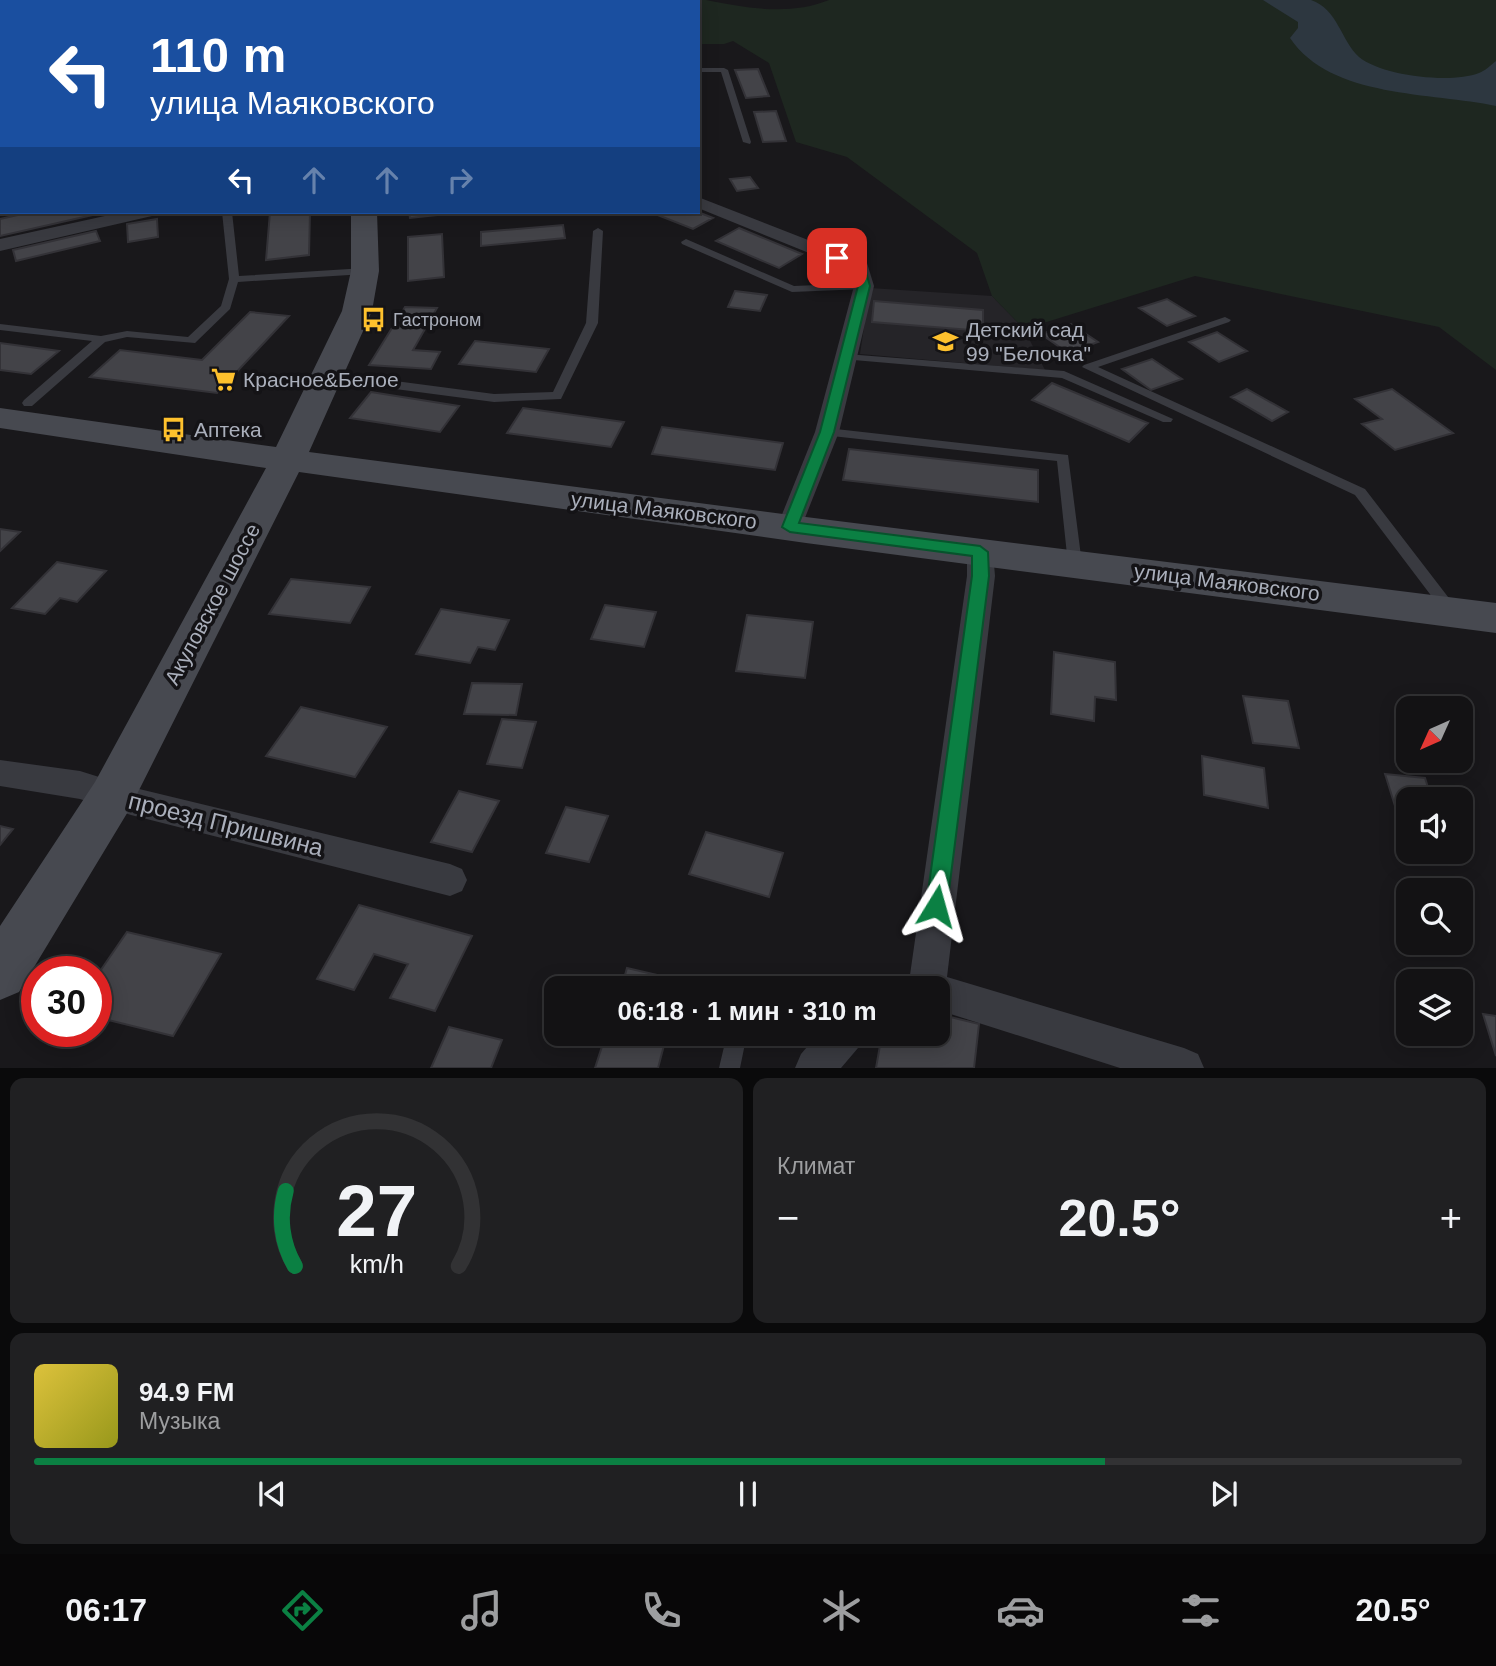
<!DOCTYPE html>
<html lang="ru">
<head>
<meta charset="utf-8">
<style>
	:root { --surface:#131214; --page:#202022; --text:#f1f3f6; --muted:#9d9ea0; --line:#323234; --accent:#0b8043 }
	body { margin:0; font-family:Helvetica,sans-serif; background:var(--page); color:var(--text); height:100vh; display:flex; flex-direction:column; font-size:26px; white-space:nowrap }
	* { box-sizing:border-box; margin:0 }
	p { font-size:23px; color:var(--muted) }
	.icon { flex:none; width:38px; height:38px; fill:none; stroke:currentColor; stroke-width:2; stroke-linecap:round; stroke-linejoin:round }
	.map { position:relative; height:1068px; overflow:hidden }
	.side { display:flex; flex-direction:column; gap:10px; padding:10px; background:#0a0a0b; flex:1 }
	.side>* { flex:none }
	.hud { position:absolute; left:0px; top:0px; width:700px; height:214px; box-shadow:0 4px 18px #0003,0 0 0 2px var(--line); background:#1a4fa0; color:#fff; overflow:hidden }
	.needle { width:46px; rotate:225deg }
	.tools { position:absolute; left:1396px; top:696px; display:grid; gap:14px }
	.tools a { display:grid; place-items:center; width:77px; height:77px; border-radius:14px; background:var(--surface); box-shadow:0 4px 18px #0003,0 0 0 2px var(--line); font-size:35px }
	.speed { position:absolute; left:21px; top:956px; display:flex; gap:14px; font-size:35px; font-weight:700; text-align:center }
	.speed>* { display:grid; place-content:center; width:91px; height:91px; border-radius:50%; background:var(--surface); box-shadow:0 4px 18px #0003,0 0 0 2px var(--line); line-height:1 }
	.speed .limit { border:10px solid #d22; background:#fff; color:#111 }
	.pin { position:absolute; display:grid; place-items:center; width:60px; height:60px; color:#fff; margin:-30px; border-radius:14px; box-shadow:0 4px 10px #0006 }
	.me { position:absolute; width:77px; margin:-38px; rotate:8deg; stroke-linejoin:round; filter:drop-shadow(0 0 5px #0008) }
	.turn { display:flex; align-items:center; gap:24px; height:147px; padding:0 35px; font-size:32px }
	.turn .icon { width:91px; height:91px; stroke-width:2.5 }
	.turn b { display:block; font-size:49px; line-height:60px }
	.lanes { display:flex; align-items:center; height:66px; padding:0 35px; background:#0003; justify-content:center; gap:35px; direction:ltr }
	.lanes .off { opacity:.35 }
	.big { font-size:52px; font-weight:600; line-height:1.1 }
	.side .widget { flex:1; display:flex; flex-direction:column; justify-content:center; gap:10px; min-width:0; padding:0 24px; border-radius:14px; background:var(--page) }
	.side .dial { align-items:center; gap:0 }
	.dial svg { height:182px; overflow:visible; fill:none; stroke:var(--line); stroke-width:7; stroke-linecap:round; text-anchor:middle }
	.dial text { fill:var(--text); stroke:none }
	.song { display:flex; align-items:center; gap:21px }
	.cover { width:84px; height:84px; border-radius:10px; background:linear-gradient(135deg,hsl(50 70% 55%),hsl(60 70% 35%)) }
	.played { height:7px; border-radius:4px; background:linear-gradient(90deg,var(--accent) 75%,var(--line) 75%) }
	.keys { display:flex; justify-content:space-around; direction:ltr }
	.heat { display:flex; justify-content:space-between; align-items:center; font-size:38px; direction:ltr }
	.side .tiles { flex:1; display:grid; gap:10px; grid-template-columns:1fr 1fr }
	.widget:last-child { grid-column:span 2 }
	.trip { position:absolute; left:544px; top:976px; width:406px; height:70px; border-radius:14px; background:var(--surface); box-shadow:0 4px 18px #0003,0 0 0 2px var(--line); font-weight:600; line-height:70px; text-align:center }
	.dock { display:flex; height:112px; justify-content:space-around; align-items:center; background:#080708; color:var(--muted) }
	.dock .icon { width:49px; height:49px }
	.dock .selected { color:var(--accent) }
	.dock b { font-size:32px; color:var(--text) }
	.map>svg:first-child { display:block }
</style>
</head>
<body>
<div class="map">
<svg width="1496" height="1068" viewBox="0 0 1496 1068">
	<rect width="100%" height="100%" fill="#19181b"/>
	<path fill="#252428" d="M870 288 992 296 1024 329 1045 370 860 354Z"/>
	<path fill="#1e2720" d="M604 0C632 0 680 0 706 0 746 8 790 16 829 0H1496V370L1439 327 1195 276 1024 329 992 296 977 253 847 157 796 142 769 63 733 41 724 44H698V2Z"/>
	<path fill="#2d3740" d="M1263 0C1277 0 1298 0 1311 0 1338 9 1341 41 1359 57 1382 76 1451 84 1479 73 1485 71 1491 65 1496 61V106C1432 92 1331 99 1290 38L1298 28V22Z"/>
	<path fill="#434348" stroke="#333237" stroke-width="2" d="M758 69 769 96 746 98 735 70Z
		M776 111 786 141 763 142 754 112Z
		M750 177 758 188 737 191 730 179Z
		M31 212H106L0 236V219Z
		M270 212H310L309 255 266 260Z
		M409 212H466L410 218Z
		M650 212H698L713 218 693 229Z
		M157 219 158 237 128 242 127 224Z
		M563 225 565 238 481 246V232Z
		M739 228 802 254 779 268 716 241Z
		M96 231 100 241 16 261 13 250Z
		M442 234 444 277 408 281V237Z
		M735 291 767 295 760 311 728 307Z
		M1167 299 1195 316 1167 326 1139 308Z
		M874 301 983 310V331L872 322Z
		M405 307 437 308 413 350 440 352 431 369 369 365Z
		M250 312 289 316 217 393 90 377 120 350 202 360Z
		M1071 324 1098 342 1068 353 1041 334Z
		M1217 332 1247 351 1219 362 1189 342Z
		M475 341 549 349 536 372 459 364Z
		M0 343 59 351 31 374 0 370Z
		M1152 359 1182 379 1151 390 1122 369Z
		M1052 383 1148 423 1129 442 1032 400Z
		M1247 389 1288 412 1272 421 1231 397Z
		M1392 389 1453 433 1395 450 1362 424 1382 419 1355 399Z
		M371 392 459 406 440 432 350 418Z
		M523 408 624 422 611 447 507 433Z
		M662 427 783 443 775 470 652 454Z
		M849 449 1038 470V502L843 480Z
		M0 529 20 532 0 551Z
		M57 562 106 571 77 602 60 598 45 614 12 608Z
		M291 579 370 587 350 623 269 614Z
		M605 605 656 612 644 647 591 639Z
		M441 609 509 620 495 650 478 647 470 663 416 654Z
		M747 615 813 622 805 678 736 671Z
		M1054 652 1115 662 1116 700 1095 697 1094 721 1051 714Z
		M472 683 522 684 516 715 464 714Z
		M1243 696 1288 701 1299 748 1253 743Z
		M301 707 387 727 355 777 266 756Z
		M502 719 536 722 522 768 487 764Z
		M1202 756 1264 768 1268 808 1204 795Z
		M1385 774 1425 778 1432 800H1409V826L1401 825Z
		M459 791 499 801 472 852 431 842Z
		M566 807 608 816 589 862 546 853Z
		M0 826 13 829 0 845Z
		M706 832 783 853 769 897 689 874Z
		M359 905 472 936 435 1011 390 998 408 964 374 954 354 990 317 979Z
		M127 932 221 954 173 1036 96 1017V977Z
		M627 968 683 981 680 989H621Z
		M938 1014 979 1024 974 1068H876L882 1034H938Z
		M1483 1014 1496 1016V1056Z
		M449 1027 502 1040 491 1068H431Z
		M606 1034H667L658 1068H595Z"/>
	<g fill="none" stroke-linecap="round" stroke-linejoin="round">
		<path fill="#393a40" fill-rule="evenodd" d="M400 0H408L409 2H401Z
			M698 68H724L728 70 751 142 750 144 743 142 721 72H698Z
			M0 172H2V178H0Z
			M2 206V212H4L0 213Z
			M222 212H232L239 276 365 268 370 271 365 274 238 282 230 309 195 343 127 337 105 342 32 406H24L22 403 24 400 92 341 0 330V324L101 336 127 331 188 337 221 306 229 279Z
			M598 228 603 231 598 323 561 399 494 402 327 380 321 376 327 372 494 394 553 392 586 323 593 231Z
			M686 239 794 286 864 283 869 286 864 289 792 292 682 244 681 242Z
			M1225 317 1231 320 1229 322 1098 367 1365 489 1455 606 1458 610 1455 614H1445L1355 495 1082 367 1084 365Z
			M846 354 1064 371 1173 419 1171 422H1163L1062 378 842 359 840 357Z
			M827 428 1068 455 1082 564 1075 569 1068 564 1057 461 823 435 821 432 823 429Z
			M727 1034H747L740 1068H719Z"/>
		<path fill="#393a40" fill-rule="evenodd" d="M0 0H11L2 2 0 5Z
			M698 197 867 263 874 286 839 432 799 533 790 536 781 533 777 527 815 432 854 286 851 270 698 208Z
			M123 212H155L152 216 0 251V239Z
			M980 543 989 546 993 552 995 576 947 977 1184 1048 1198 1054 1204 1068H1120L938 1010V989H908L967 576V552L971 546Z
			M0 760 80 771 131 787 450 864 462 869 467 880 462 891 450 896 131 815 80 799 0 786Z
			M818 1034H863L858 1048 841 1068H795L801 1054Z"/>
		<path fill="#474950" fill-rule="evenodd" d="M496 0H518L495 2Z
			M2 108V122L0 123V109Z
			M351 212H377L379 271 372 311 309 452 806 517 1496 603V633L806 543 299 472 129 810 19 992 0 1000V926L95 782 266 468 0 428V408L276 447 342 311 351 271Z"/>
	</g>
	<path fill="#0b8043" stroke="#07532c" stroke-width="2" d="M837 254 864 265 870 286 834 432 799 523 980 546 988 552 989 576 947 906 944 913 936 915 929 913 926 906 972 576V556L790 532 782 527 820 432 858 286 854 269 831 258Z"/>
	<defs>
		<symbol id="bus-bare" viewBox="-9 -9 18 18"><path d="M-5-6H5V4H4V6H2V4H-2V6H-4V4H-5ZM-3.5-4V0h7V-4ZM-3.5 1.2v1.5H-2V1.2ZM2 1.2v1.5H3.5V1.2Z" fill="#fec12d" stroke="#141316" stroke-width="2.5" paint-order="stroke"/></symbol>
		<symbol id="school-bare" viewBox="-9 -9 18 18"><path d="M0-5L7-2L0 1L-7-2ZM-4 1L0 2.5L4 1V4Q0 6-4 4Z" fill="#fec12d" stroke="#141316" stroke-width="2.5" paint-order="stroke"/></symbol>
		<symbol id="supermarket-bare" viewBox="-9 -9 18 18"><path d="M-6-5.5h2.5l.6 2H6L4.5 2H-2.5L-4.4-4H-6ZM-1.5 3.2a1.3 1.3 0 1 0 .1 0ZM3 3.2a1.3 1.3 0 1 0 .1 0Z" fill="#fec12d" stroke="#141316" stroke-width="2.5" paint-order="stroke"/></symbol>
	</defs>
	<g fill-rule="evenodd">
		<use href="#bus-bare" x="356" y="302" width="35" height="35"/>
		<use href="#school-bare" x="928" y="324" width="35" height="35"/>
		<use href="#supermarket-bare" x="206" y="362" width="35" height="35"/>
		<use href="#bus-bare" x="156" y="412" width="35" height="35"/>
	</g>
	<g text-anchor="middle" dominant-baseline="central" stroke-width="7" stroke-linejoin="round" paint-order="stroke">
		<g font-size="18" fill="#aaafbb" stroke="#141316" text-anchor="start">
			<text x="393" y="320">Гастроном</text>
		</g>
		<g font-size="21" fill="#aaafbb" stroke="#141316" text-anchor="start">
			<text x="966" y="329">Детский сад<tspan x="966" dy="24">99 "Белочка"</tspan></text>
			<text x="243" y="379">Красное&amp;Белое</text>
			<text x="194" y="429">Аптека</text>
		</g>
		<g font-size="21" fill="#aaafbb" stroke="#141316">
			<text transform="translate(664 510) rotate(7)">улица Маяковского</text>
			<text transform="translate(1227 582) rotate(7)">улица Маяковского</text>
			<text transform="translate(212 604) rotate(-62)">Акуловское шоссе</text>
		</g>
		<g font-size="24" fill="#aaafbb" stroke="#141316">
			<text transform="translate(226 824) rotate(14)">проезд Пришвина</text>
		</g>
	</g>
</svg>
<div class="tools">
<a><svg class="needle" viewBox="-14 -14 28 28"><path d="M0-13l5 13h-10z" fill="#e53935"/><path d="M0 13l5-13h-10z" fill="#9d9ea0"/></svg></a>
<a><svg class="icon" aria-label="sound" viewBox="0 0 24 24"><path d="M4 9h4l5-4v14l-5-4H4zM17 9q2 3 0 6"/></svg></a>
<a><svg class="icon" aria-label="search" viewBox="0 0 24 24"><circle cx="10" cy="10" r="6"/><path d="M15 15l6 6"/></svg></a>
<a><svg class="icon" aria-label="layers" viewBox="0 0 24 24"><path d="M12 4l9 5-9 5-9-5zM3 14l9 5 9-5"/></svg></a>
</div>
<div class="speed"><div class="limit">30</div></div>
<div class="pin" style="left:837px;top:258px;background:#d93025"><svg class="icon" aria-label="arrive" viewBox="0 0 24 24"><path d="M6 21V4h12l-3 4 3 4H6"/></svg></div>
<svg class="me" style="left:936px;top:906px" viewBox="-20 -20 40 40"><path d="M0-17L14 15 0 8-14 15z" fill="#0b8043" stroke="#fff" stroke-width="4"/></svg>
<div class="trip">06:18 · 1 мин · 310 m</div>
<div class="hud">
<div class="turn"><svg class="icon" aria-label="left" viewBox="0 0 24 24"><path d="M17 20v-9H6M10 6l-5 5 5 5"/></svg><div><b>110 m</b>улица Маяковского</div></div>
<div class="lanes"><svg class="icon" aria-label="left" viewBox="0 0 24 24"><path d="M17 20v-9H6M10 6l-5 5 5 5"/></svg><svg class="icon off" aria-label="ahead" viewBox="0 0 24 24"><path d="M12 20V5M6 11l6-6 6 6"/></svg><svg class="icon off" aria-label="ahead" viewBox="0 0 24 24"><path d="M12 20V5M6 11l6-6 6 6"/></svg><svg class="icon off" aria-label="right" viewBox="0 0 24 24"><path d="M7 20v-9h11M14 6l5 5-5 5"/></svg></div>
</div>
</div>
<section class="side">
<div class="tiles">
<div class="widget dial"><svg viewBox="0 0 100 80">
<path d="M14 69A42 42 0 1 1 86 69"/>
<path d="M14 69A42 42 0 0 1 10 36" stroke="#0b8043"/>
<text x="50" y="56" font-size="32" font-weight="700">27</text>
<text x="50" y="72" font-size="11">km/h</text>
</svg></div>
<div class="widget"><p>Климат</p>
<div class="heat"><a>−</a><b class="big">20.5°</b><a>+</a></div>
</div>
<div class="widget">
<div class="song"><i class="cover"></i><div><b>94.9 FM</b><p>Музыка</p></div></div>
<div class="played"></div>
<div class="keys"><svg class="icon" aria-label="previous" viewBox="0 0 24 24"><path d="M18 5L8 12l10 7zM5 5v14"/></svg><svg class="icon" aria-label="pause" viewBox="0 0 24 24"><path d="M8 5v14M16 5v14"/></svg><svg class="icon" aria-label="next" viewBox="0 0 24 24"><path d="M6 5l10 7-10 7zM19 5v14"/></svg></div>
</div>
</div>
</section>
<nav class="dock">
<b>06:17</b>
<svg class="icon selected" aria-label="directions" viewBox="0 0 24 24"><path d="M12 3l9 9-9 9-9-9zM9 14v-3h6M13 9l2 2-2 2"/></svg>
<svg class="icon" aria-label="music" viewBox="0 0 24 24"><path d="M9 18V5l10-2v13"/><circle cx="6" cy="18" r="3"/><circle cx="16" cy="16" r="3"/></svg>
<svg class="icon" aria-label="phone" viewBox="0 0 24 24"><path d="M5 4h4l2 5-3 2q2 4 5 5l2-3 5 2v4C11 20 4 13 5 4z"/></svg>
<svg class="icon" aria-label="climate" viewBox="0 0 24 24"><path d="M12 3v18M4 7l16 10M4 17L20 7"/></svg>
<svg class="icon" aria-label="car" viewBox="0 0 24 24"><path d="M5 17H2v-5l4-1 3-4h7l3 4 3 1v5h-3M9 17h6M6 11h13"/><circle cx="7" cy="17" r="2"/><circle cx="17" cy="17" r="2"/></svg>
<svg class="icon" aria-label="filters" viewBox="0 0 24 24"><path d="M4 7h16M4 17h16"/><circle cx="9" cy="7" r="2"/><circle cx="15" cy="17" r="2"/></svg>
<b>20.5°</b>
</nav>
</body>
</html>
